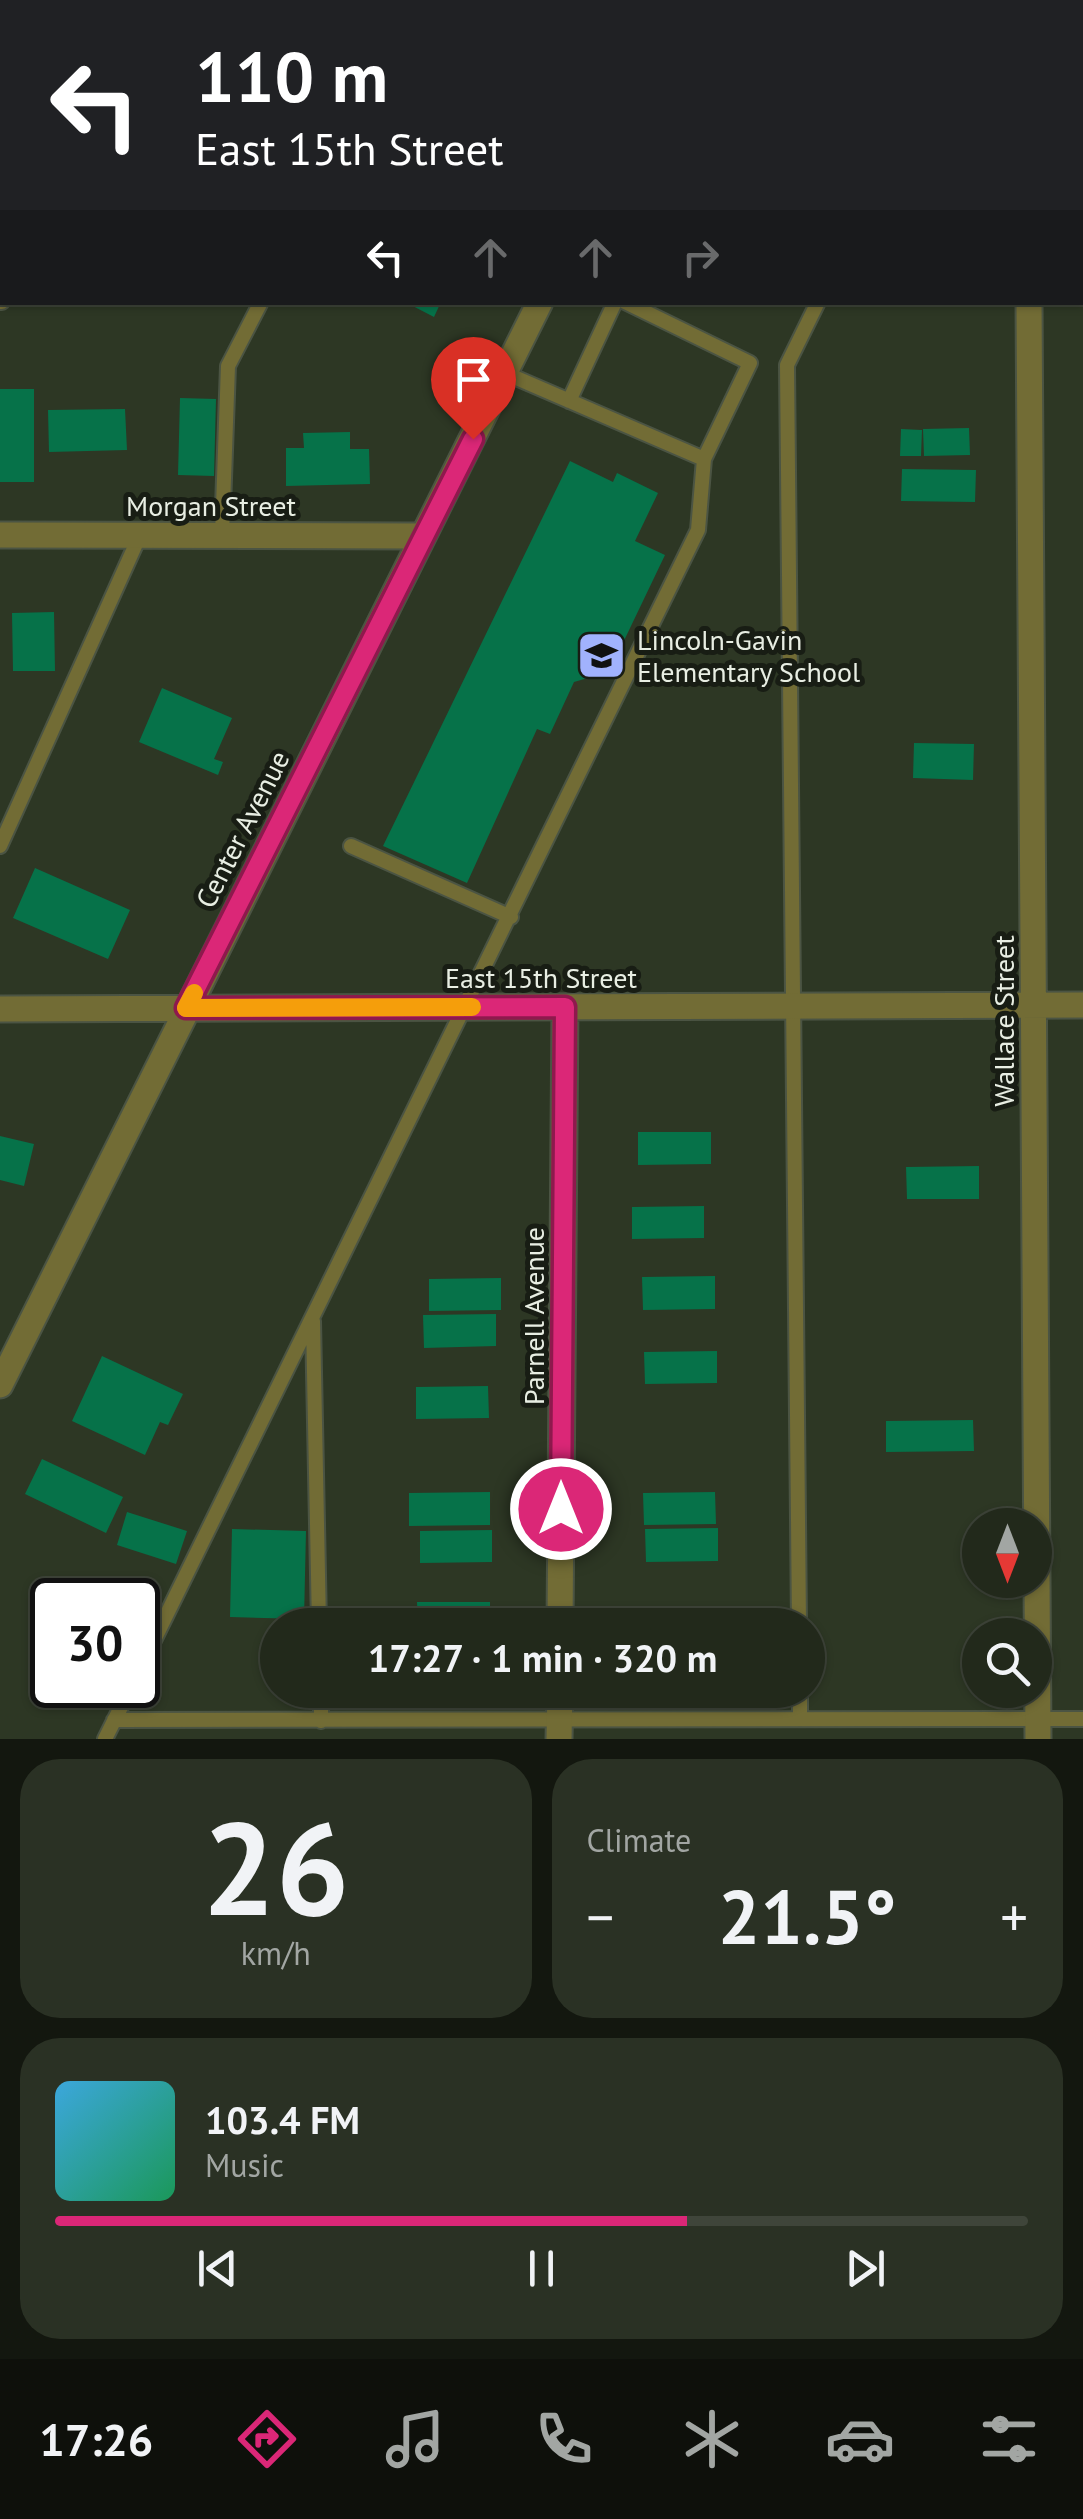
<!DOCTYPE html>
<html lang="en">
<head>
<meta charset="utf-8">
<style>
	:root { --surface:#22291b; --page:#2a3124; --text:#f1f3f6; --muted:#a2a6a3; --line:#3f453a; --accent:#db2777 }
	body { margin:0; font-family:"PT Sans",sans-serif; background:var(--page); color:var(--text); height:100vh; display:flex; flex-direction:column; font-size:38px; white-space:nowrap }
	* { box-sizing:border-box; margin:0 }
	p { font-size:32px; color:var(--muted) }
	.icon { flex:none; width:55px; height:55px; fill:none; stroke:currentColor; stroke-width:2; stroke-linecap:round; stroke-linejoin:round }
	.map { position:relative; height:1739px; overflow:hidden }
	.details { display:flex; flex-direction:column; gap:20px; padding:20px; background:#13170f; flex:1 }
	.details>* { flex:none }
	.guide { position:absolute; left:0px; top:0px; width:1085px; height:305px; box-shadow:0 2px 8px #0004,0 0 0 2px var(--line); background:#202124; color:#fff; overflow:hidden }
	.needle { width:65px; rotate:180deg }
	.buttons { position:absolute; left:962px; top:1508px; display:grid; gap:20px }
	.buttons a { display:grid; place-items:center; width:90px; height:90px; border-radius:50%; background:var(--surface); box-shadow:0 2px 8px #0004,0 0 0 2px var(--line); font-size:50px }
	.speed { position:absolute; left:30px; top:1578px; display:flex; gap:20px; font-size:50px; font-weight:700; text-align:center }
	.speed>* { display:grid; place-content:center; width:130px; height:130px; border-radius:50%; background:var(--surface); box-shadow:0 2px 8px #0004,0 0 0 2px var(--line); line-height:1 }
	.speed .limit { border:5px solid #111; border-radius:15px; background:#fff; color:#111 }
	.pin { position:absolute; display:grid; place-items:center; width:85px; height:85px; color:#fff; margin:-102px -42px; border-radius:50% 50% 50% 0; rotate:-45deg; box-shadow:0 0 10px #0007 }
	.pin .icon { rotate:45deg }
	.me { position:absolute; width:110px; margin:-55px; rotate:0deg; stroke-linejoin:round; filter:drop-shadow(0 0 8px #0008) }
	.turn { display:flex; align-items:center; gap:35px; height:210px; padding:0 30px; font-size:45px }
	.turn .icon { width:130px; height:130px; stroke-width:2.5 }
	.turn b { display:block; font-size:70px; line-height:85px }
	.lanes { display:flex; align-items:center; height:95px; padding:0 30px; background:#0003; justify-content:center; gap:50px; direction:ltr }
	.lanes .off { opacity:.35 }
	.big { font-size:75px; font-weight:700; line-height:1.1 }
	.details .widget { flex:1; display:flex; flex-direction:column; justify-content:center; gap:15px; min-width:0; padding:0 35px; border-radius:40px; background:var(--page) }
	.details .dial { align-items:center; gap:0 }
	.dial b { font-size:130px; line-height:1 }
	.song { display:flex; align-items:center; gap:30px }
	.cover { width:120px; height:120px; border-radius:15px; background:linear-gradient(135deg,hsl(200 70% 55%),hsl(150 70% 35%)) }
	.played { height:10px; border-radius:5px; background:linear-gradient(90deg,var(--accent) 65%,var(--line) 65%) }
	.keys { display:flex; justify-content:space-around; direction:ltr }
	.heat { display:flex; justify-content:space-between; align-items:center; font-size:55px; direction:ltr }
	.details .tiles { flex:1; display:grid; gap:20px; grid-template-columns:1fr 1fr }
	.widget:last-child { grid-column:span 2 }
	.trip { position:absolute; left:260px; top:1608px; width:565px; height:100px; border-radius:50px; background:var(--surface); box-shadow:0 2px 8px #0004,0 0 0 2px var(--line); font-weight:700; line-height:100px; text-align:center }
	.tabs { display:flex; height:160px; justify-content:space-around; align-items:center; background:#0e100b; color:var(--muted) }
	.tabs .icon { width:70px; height:70px }
	.tabs .selected { color:var(--accent) }
	.tabs b { font-size:45px; color:var(--text) }
	.map>svg:first-child { display:block }
</style>
</head>
<body>
<div class="map">
<svg width="1083" height="1739" viewBox="0 0 1083 1739">
	<rect width="100%" height="100%" fill="#2d3724"/>
	<path fill="#067249" d="M405 302H441L434 317Z
		M0 389H34V482H0Z
		M180 398 216 399 214 476 178 475Z
		M125 409 127 450 49 452 48 410Z
		M969 428 970 455 924 456 923 429Z
		M901 429 922 430 921 456H900Z
		M350 432V449H369L370 484 286 486V448H304L303 433Z
		M570 461 613 482 617 473 658 493 635 541 665 555 609 672 574 682 550 734 537 729 467 883 383 846Z
		M902 469 976 470 975 502 901 501Z
		M54 612 55 671H13L12 613Z
		M162 688 232 718 214 759 223 762 218 775 139 742Z
		M914 743 974 744 973 780 913 778Z
		M35 868 130 910 108 959 13 918Z
		M638 1132H711V1164L638 1165Z
		M0 1136 34 1144 24 1186 0 1180Z
		M979 1166V1199H907L906 1167Z
		M704 1206V1238L632 1239V1207Z
		M715 1276V1309L643 1310 642 1277Z
		M501 1278V1310L429 1311V1279Z
		M496 1314V1346L424 1348 423 1315Z
		M717 1351V1383L645 1384 644 1352Z
		M102 1356 183 1394 168 1425 160 1422 145 1455 72 1421Z
		M488 1386 489 1418 416 1419V1387Z
		M973 1420 974 1451 886 1452V1421Z
		M42 1459 123 1497 106 1533 25 1494Z
		M490 1492V1525L409 1526V1493Z
		M715 1492 716 1524 644 1525 643 1493Z
		M127 1512 187 1531 176 1564 117 1545Z
		M718 1528V1561L646 1562 645 1529Z
		M232 1529 306 1531 304 1619 230 1617Z
		M492 1530V1562L420 1563V1531Z
		M417 1602H490V1625H418Z"/>
	<g fill="none" stroke-linecap="round" stroke-linejoin="round">
		<defs>
			<path id="service" d="M443 2 444 0
				M968 2 969 0
				M0 302H2
				M507 374 704 459
				M569 401 615 302
				M222 535 228 366 261 302
				M0 846 140 535
				M351 846 511 917
				M313 1321 319 1625
				M799 1625 787 365 818 302
				M138 1673 698 530 704 459 750 363 625 302
				M321 1690V1721
				M800 1690V1719
				M114 1720 1083 1719
				M105 1739 132 1685"/>
			<path id="minor" d="M74 0V2
				M679 2 680 0
				M1082 47H1083
				M0 52H2
				M1029 302 1038 1739
				M0 535 423 536
				M0 1009 1083 1005
				M0 1385 540 302
				M560 1625 565 1007
				M559 1739 560 1690"/>
		</defs>
		<use href="#service" stroke="#4b5443" stroke-width="18"/>
		<use href="#minor" stroke="#4b5443" stroke-width="29"/>
		<use href="#service" stroke="#726c35" stroke-width="14"/>
		<use href="#minor" stroke="#726c35" stroke-width="25"/>
	</g>
	<g fill="none" stroke-linecap="round" stroke-linejoin="round">
		<defs>
			<path id="route" d="M473 439 186 1008 565 1007 561 1509"/>
		</defs>
		<use href="#route" stroke="#8e194d" stroke-width="25"/>
		<use href="#route" stroke="#db2777" stroke-width="18"/>
		<path stroke="#f59e0b" stroke-width="18" d="M194 993 186 1008 472 1007"/>
	</g>
	<defs>
		<symbol id="school-square" viewBox="-11 -11 22 22"><rect x="-9" y="-9" width="18" height="18" rx="4" fill="#a1b2fd" stroke="#181d14"/><path d="M0-5L7-2L0 1L-7-2ZM-4 1L0 2.5L4 1V4Q0 6-4 4Z" fill="#111"/></symbol>
	</defs>
	<g fill-rule="evenodd">
		<use href="#school-square" x="574" y="628" width="55" height="55"/>
	</g>
	<g text-anchor="middle" dominant-baseline="central" stroke-width="10" stroke-linejoin="round" paint-order="stroke">
		<g font-size="28" fill="#e8eee3" stroke="#181d14">
			<text x="211" y="505">Morgan Street</text>
			<text transform="translate(242 829) rotate(-63)">Center Avenue</text>
			<text x="541" y="977">East 15th Street</text>
			<text transform="translate(1003 1021) rotate(-90)">Wallace Street</text>
			<text transform="translate(533 1316) rotate(-90)">Parnell Avenue</text>
		</g>
		<g font-size="28" fill="#e8eee3" stroke="#181d14" text-anchor="start">
			<text x="637" y="639">Lincoln-Gavin<tspan x="637" dy="32">Elementary School</tspan></text>
		</g>
	</g>
</svg>
<div class="buttons">
<a><svg class="needle" viewBox="-14 -14 28 28"><path d="M0-13l5 13h-10z" fill="#e53935"/><path d="M0 13l5-13h-10z" fill="#a2a6a3"/></svg></a>
<a><svg class="icon" aria-label="search" viewBox="0 0 24 24"><circle cx="10" cy="10" r="6"/><path d="M15 15l6 6"/></svg></a>
</div>
<div class="speed"><div class="limit">30</div></div>
<div class="pin" style="left:473px;top:439px;background:#d93025"><svg class="icon" aria-label="arrive" viewBox="0 0 24 24"><path d="M6 21V4h12l-3 4 3 4H6"/></svg></div>
<svg class="me" style="left:561px;top:1509px" viewBox="-20 -20 40 40"><circle r="17" fill="#db2777" stroke="#fff" stroke-width="3"/><path d="M0-11L8 9 0 5-8 9z" fill="#fff"/></svg>
<div class="trip">17:27 · 1 min · 320 m</div>
<div class="guide">
<div class="turn"><svg class="icon" aria-label="left" viewBox="0 0 24 24"><path d="M17 20v-9H6M10 6l-5 5 5 5"/></svg><div><b>110 m</b>East 15th Street</div></div>
<div class="lanes"><svg class="icon" aria-label="left" viewBox="0 0 24 24"><path d="M17 20v-9H6M10 6l-5 5 5 5"/></svg><svg class="icon off" aria-label="ahead" viewBox="0 0 24 24"><path d="M12 20V5M6 11l6-6 6 6"/></svg><svg class="icon off" aria-label="ahead" viewBox="0 0 24 24"><path d="M12 20V5M6 11l6-6 6 6"/></svg><svg class="icon off" aria-label="right" viewBox="0 0 24 24"><path d="M7 20v-9h11M14 6l5 5-5 5"/></svg></div>
</div>
</div>
<section class="details">
<div class="tiles">
<div class="widget dial"><b>26</b><p>km/h</p></div>
<div class="widget"><p>Climate</p>
<div class="heat"><a>−</a><b class="big">21.5°</b><a>+</a></div>
</div>
<div class="widget">
<div class="song"><i class="cover"></i><div><b>103.4 FM</b><p>Music</p></div></div>
<div class="played"></div>
<div class="keys"><svg class="icon" aria-label="previous" viewBox="0 0 24 24"><path d="M18 5L8 12l10 7zM5 5v14"/></svg><svg class="icon" aria-label="pause" viewBox="0 0 24 24"><path d="M8 5v14M16 5v14"/></svg><svg class="icon" aria-label="next" viewBox="0 0 24 24"><path d="M6 5l10 7-10 7zM19 5v14"/></svg></div>
</div>
</div>
</section>
<nav class="tabs">
<b>17:26</b>
<svg class="icon selected" aria-label="directions" viewBox="0 0 24 24"><path d="M12 3l9 9-9 9-9-9zM9 14v-3h6M13 9l2 2-2 2"/></svg>
<svg class="icon" aria-label="music" viewBox="0 0 24 24"><path d="M9 18V5l10-2v13"/><circle cx="6" cy="18" r="3"/><circle cx="16" cy="16" r="3"/></svg>
<svg class="icon" aria-label="phone" viewBox="0 0 24 24"><path d="M5 4h4l2 5-3 2q2 4 5 5l2-3 5 2v4C11 20 4 13 5 4z"/></svg>
<svg class="icon" aria-label="climate" viewBox="0 0 24 24"><path d="M12 3v18M4 7l16 10M4 17L20 7"/></svg>
<svg class="icon" aria-label="car" viewBox="0 0 24 24"><path d="M5 17H2v-5l4-1 3-4h7l3 4 3 1v5h-3M9 17h6M6 11h13"/><circle cx="7" cy="17" r="2"/><circle cx="17" cy="17" r="2"/></svg>
<svg class="icon" aria-label="filters" viewBox="0 0 24 24"><path d="M4 7h16M4 17h16"/><circle cx="9" cy="7" r="2"/><circle cx="15" cy="17" r="2"/></svg>
</nav>
</body>
</html>
